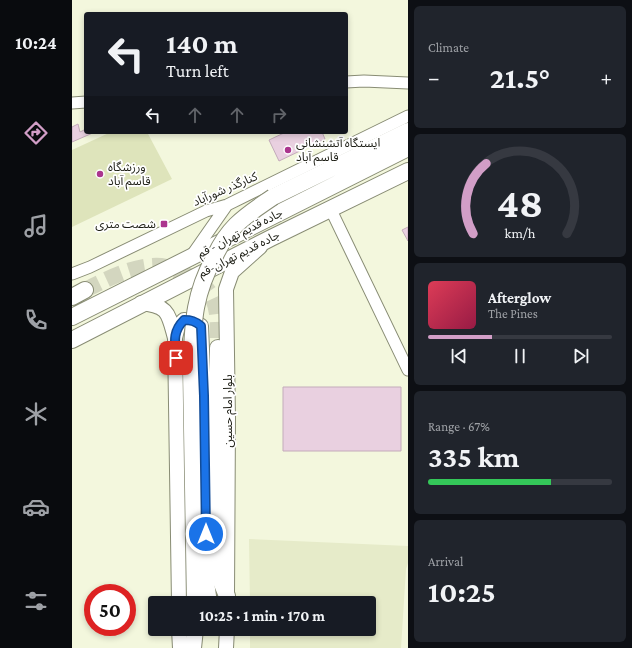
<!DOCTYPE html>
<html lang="en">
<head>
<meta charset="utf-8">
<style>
	:root { --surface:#171b24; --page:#20242c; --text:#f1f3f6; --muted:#9ea1a6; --line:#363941; --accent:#d29ec7 }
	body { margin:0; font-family:"Crimson Pro","Noto Sans Arabic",serif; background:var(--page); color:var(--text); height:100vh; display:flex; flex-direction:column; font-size:15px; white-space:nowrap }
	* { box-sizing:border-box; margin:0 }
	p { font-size:13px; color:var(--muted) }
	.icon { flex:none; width:22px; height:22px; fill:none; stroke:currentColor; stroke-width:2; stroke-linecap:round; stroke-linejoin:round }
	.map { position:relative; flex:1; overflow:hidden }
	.panel { display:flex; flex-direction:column; gap:6px; padding:6px; background:#0d0f14; width:224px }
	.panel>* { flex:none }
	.guide { position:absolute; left:12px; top:12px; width:264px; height:122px; border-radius:4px; box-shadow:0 2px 6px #0003; background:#171b24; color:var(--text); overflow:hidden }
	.speed { position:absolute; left:12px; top:584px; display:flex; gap:8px; font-size:20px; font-weight:700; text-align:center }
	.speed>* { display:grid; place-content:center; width:52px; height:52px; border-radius:50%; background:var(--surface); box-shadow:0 2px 6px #0003; line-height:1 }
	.speed .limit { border:6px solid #d22; background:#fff; color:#111 }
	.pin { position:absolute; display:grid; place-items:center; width:34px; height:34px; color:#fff; margin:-17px; border-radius:8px; box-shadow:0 2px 6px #0006 }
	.me { position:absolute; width:44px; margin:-22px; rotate:0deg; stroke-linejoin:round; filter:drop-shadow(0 0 3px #0008) }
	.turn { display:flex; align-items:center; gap:14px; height:84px; padding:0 16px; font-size:18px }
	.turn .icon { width:52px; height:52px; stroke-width:2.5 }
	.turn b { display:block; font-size:28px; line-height:34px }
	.lanes { display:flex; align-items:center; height:38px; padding:0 16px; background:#0003; justify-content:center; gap:20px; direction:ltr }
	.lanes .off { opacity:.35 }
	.big { font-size:30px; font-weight:700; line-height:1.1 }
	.panel .card { flex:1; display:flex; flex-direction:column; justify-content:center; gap:6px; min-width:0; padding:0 14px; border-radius:6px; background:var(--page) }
	.panel .dial { align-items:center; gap:0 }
	.dial svg { height:104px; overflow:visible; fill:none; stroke:var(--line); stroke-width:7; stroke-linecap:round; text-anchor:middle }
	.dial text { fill:var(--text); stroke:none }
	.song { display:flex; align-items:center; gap:12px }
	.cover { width:48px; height:48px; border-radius:6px; background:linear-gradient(135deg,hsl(350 70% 55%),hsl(340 70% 35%)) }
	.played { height:4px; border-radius:2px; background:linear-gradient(90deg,var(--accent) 35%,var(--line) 35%) }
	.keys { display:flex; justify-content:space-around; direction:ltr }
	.heat { display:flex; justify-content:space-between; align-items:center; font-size:22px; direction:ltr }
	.charge { height:6px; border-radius:3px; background:linear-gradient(90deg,#34c759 67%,var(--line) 0) }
	.trip { position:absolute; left:76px; top:596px; width:228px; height:40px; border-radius:4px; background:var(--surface); box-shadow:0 2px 6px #0003; font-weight:700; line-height:40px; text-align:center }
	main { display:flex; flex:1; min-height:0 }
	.tab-bar { display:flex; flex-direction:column; width:72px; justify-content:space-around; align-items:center; background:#090b0e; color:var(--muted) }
	.tab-bar .icon { width:28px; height:28px }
	.tab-bar .on { color:var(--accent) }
	.tab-bar b { font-size:18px; color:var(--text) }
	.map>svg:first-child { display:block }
</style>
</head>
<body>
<main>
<nav class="tab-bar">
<b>10:24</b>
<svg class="icon on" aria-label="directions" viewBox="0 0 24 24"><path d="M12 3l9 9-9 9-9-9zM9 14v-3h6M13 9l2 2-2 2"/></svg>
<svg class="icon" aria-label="music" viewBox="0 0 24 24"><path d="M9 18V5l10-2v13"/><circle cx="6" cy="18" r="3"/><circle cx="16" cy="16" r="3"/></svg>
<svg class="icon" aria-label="phone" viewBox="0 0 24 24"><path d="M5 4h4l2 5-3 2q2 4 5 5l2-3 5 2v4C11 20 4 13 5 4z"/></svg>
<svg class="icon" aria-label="climate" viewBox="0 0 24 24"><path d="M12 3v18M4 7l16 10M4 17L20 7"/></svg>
<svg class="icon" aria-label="car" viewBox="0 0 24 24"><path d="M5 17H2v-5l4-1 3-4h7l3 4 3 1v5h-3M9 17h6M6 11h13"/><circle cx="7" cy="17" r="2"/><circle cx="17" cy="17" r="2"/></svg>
<svg class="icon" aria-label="filters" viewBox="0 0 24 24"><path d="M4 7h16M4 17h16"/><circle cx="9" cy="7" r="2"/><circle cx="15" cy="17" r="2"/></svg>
</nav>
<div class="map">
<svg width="336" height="648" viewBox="0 0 336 648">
	<rect width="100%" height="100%" fill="#f3f7dd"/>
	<path fill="#e6ebc9" d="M177 539 336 546V563L334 569 329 648H178V629H297V603H178Z"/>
	<path fill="#dee4bb" d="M39 132H75L100 179 0 227V150Z"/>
	<path fill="#e9d0e0" stroke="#c3abba" d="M6 124 8 132 14 129V132H23L0 142V127Z
		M214 132H250L253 139 207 161 197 140Z
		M336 227V241L330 230Z
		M211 387H329V451H211Z"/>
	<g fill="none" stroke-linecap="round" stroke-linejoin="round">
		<path stroke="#d3d6bf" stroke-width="16" stroke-dasharray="16 8" stroke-linecap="butt" d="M13 290C35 279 64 264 89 266 96 267 105 272 112 274 123 277 135 286 140 297 148 312 145 331 146 348"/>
		<defs>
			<path id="minor" d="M274 82 292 81 336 83
				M0 103 14 102
				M258 208 336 370
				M120 255 155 205
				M0 274 18 267 134 211 155 205 336 116"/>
			<path id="major" d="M69 303C97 306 96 313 103 338L107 603
				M103 338 106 326 112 320C119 320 123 321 129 326L132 396 134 575 138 603
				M155 595 156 419 154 289 160 272 188 247
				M107 629 108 648
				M154 648 155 629"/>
			<path id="highway" d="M201 197 336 131
				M0 297 13 290
				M0 317 336 148
				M0 340 199 238 336 171
				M146 348V574L155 596
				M119 369 123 603
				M121 648 123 629"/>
		</defs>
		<use href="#minor" stroke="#888c74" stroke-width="13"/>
		<use href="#major" stroke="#888c74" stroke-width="16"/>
		<use href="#highway" stroke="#888c74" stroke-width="18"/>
		<use href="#minor" stroke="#fff" stroke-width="11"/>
		<use href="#major" stroke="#fff" stroke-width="14"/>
		<use href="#highway" stroke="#fff" stroke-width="16"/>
		<defs>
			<path id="highway-bridge" d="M119 369C121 325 121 295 143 256 148 245 155 234 164 225 175 214 188 206 201 197"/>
		</defs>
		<use href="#highway-bridge" stroke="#888c74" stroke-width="18" stroke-linecap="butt"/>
		<use href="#highway-bridge" stroke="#fff" stroke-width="16"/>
	</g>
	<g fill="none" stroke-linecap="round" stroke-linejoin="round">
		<defs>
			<path id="route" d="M104 358C103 343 100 332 112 320 119 320 123 321 129 326L132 396 134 534"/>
		</defs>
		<use href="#route" stroke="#114b97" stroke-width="10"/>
		<use href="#route" stroke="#1a73e8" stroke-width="7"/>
	</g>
	<g fill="#ab358e" stroke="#fff" stroke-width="1.5">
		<circle cx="216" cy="150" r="4"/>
		<circle cx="28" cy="174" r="4"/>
		<rect x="88" y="220" width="8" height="8" rx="2"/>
	</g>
	<g text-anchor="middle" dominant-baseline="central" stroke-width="3.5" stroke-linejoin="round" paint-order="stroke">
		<g font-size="12" fill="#1d1e15" stroke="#fff" text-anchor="start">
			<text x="224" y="143">ایستگاه آتشنشانی<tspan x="224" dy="14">قاسم آباد</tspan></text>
			<text x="36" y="167">ورزشگاه<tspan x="36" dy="14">قاسم آباد</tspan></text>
			<text x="84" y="224" text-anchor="end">شصت متری</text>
		</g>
		<g font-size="12" fill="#1d1e15" stroke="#fff">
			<text transform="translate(153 189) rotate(-23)">کنارگذر شورآباد</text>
			<text transform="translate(168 233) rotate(-27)">جاده قدیم تهران - قم</text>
			<text transform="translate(167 254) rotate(-27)">جاده قدیم تهران-قم</text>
			<text transform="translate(156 411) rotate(-90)">بلوار امام حسین</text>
		</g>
	</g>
</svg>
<div class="speed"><div class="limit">50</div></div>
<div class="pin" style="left:104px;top:358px;background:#d93025"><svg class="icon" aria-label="arrive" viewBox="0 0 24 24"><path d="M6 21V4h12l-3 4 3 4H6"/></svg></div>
<svg class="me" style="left:134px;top:534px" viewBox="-20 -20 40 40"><circle r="17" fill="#1a73e8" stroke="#fff" stroke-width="3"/><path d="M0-11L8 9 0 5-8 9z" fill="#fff"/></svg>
<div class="trip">10:25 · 1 min · 170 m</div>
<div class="guide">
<div class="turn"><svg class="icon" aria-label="left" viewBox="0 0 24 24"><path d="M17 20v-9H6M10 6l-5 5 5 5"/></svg><div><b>140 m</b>Turn left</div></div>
<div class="lanes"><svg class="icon" aria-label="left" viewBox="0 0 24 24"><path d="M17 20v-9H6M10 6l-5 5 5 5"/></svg><svg class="icon off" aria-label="ahead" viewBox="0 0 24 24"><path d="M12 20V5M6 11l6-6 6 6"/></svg><svg class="icon off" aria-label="ahead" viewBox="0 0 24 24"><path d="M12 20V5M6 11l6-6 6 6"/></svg><svg class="icon off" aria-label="right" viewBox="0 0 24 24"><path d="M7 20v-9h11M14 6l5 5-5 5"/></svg></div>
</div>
</div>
<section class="panel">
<div class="card"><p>Climate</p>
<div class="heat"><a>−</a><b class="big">21.5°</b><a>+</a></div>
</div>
<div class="card dial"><svg viewBox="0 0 100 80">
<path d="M14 69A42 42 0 1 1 86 69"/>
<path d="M14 69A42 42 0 0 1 24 15" stroke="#d29ec7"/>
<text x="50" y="56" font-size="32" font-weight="700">48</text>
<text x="50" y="72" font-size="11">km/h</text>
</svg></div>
<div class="card">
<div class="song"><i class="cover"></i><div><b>Afterglow</b><p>The Pines</p></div></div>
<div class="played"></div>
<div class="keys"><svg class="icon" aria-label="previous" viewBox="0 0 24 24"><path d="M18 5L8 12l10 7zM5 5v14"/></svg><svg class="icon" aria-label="pause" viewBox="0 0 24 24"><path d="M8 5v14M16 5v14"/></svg><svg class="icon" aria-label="next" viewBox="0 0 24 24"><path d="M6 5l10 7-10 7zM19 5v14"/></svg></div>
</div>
<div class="card"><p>Range · 67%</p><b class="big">335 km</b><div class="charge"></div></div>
<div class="card"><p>Arrival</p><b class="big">10:25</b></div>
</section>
</main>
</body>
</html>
